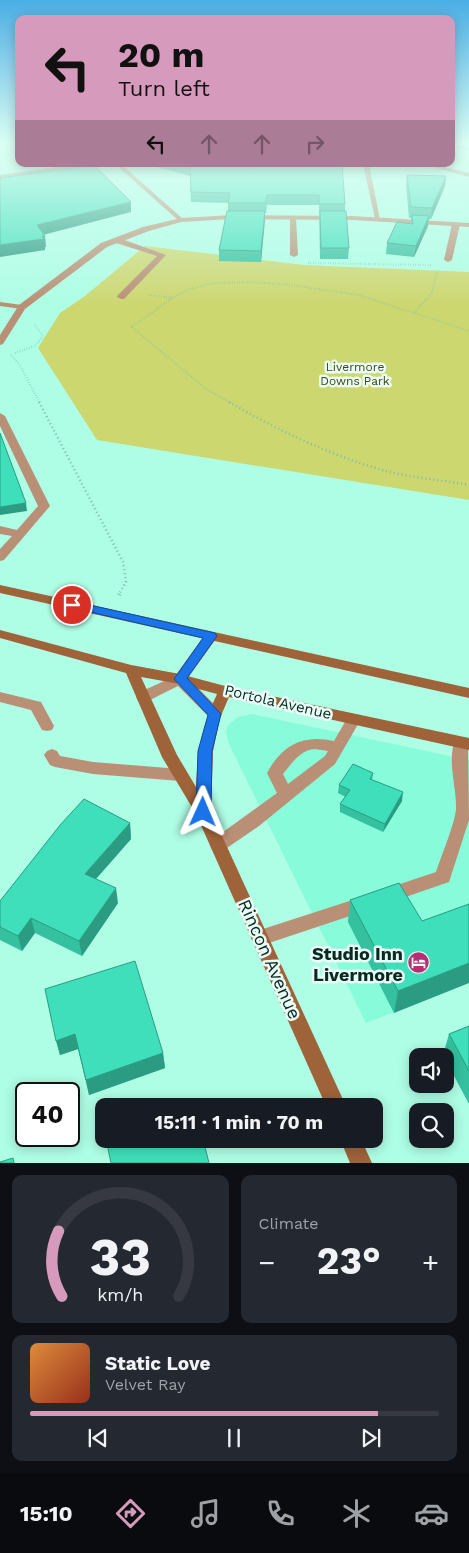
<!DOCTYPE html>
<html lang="en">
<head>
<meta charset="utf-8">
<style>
	:root { --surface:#171b24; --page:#242831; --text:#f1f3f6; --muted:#9ea1a6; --line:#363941; --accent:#d69bbc }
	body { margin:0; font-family:"Work Sans",sans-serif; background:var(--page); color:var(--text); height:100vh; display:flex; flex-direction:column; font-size:19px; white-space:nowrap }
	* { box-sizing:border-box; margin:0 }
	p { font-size:16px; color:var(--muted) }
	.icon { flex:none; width:28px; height:28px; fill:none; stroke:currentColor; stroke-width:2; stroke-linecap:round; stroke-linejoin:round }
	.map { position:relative; height:1163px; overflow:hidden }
	.sheet { display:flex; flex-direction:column; gap:12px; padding:12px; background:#0d0f14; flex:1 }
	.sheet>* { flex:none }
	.hud { position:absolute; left:15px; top:15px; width:440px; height:152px; border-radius:10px; box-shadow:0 2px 12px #0003; background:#d69bbc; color:#111; overflow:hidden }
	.buttons { position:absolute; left:409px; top:1048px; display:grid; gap:10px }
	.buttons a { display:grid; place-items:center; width:45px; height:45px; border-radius:10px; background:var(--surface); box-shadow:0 2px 12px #0003; font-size:25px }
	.speed { position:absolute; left:15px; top:1082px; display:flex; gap:10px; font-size:25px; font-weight:700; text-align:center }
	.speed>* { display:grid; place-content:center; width:65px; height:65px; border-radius:50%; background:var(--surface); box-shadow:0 2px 12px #0003; line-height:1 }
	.speed .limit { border:2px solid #111; border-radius:8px; background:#fff; color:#111 }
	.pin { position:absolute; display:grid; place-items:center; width:42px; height:42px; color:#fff; margin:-21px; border:2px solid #fff; border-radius:50%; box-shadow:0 1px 5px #0007 }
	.me { position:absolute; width:55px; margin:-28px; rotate:1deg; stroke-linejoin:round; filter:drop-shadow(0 0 4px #0008) }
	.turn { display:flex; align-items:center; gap:18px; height:105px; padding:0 20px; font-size:22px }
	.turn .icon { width:65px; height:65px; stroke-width:2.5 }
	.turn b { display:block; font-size:35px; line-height:42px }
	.lanes { display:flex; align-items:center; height:48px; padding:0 20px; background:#0003; justify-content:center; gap:25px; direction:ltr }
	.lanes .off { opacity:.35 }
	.big { font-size:38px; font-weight:700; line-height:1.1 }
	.sheet .card { flex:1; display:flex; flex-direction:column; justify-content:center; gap:8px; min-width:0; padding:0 18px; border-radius:10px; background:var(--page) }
	.sheet .dial { align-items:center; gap:0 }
	.dial svg { height:130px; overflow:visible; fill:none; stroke:var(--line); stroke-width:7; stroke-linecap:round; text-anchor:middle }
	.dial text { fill:var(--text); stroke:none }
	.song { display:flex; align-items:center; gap:15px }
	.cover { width:60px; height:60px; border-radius:8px; background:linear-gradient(135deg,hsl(30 70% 55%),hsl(10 70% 35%)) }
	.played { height:5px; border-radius:2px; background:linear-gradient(90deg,var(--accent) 85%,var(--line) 85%) }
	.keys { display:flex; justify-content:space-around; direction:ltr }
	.heat { display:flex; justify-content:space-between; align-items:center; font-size:28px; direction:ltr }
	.sheet .tiles { flex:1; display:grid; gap:12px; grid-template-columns:1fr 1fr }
	.card:last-child { grid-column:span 2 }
	.trip { position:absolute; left:95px; top:1098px; width:288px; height:50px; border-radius:10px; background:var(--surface); box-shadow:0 2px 12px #0003; font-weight:700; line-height:50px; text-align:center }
	.tab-bar { display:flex; height:80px; justify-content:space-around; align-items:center; background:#090b0e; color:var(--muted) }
	.tab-bar .icon { width:35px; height:35px }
	.tab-bar .current { color:var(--accent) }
	.tab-bar b { font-size:22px; color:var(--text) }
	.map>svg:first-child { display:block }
</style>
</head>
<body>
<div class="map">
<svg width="469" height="1163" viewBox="0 0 469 1163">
	<rect width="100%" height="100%" fill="#aefde5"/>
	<path fill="#88fbdb" d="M252 714 469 760V983L366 1023 229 744 226 732 228 725 238 717Z"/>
	<path fill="#cdd770" d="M145 246 304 265 469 272V500L97 440 38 348 60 313 85 296Z"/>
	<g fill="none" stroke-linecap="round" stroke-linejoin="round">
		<path fill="#027fa6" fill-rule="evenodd" d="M0 142H5L0 144Z
			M451 143 469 148V150L451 145Z"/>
		<path stroke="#7cbdaa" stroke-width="2" stroke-dasharray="0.5 2" stroke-linecap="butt" d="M308 263 432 265
			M149 295 173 298
			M414 312 431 295 437 272
			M15 353 35 346 43 336 34 324
			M11 355 19 364 40 403
			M231 403 206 389 132 327 169 300 189 289 214 283 253 282 292 285 359 295 469 331"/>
		<path stroke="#7cbdaa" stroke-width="2.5" stroke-dasharray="1 3" stroke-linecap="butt" d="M39 402 123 562 126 582 119 594
			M229 402C275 429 334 457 386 471 413 478 442 480 469 485"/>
		<path stroke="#7cbdaa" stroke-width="4" stroke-dasharray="1 4.5" stroke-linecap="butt" d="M119 595 120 593"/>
		<path fill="#b98f75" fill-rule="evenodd" d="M78 164H92L0 179V175Z
			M115 164H121L183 219V221H179Z
			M363 164H369L380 220 375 219Z
			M423 164H432L469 173V177Z
			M293 216 296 218 298 255 294 257 290 255V218Z
			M456 222 460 224 452 260 448 262 444 260 452 224Z
			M113 238H119L166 255 124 299H121L117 297 118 295 157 256 113 242Z
			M0 302 22 305 26 307 22 309 0 306Z
			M0 413 5 416 50 506 4 560 0 561V549L12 536 0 534V526L17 530 38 506 0 426Z
			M211 632 216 633 218 636 188 678 220 710 222 714 220 718 215 719 210 718 178 686 148 701H138L136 697 138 693 175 676 206 633Z
			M0 692 41 702 54 726 52 730 47 731 42 730 31 710 0 702Z
			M354 714 359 715 361 719 335 764 259 826 224 850 218 852 212 850 210 845 212 840 277 793 267 773C282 745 303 734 334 741L349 715ZM315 749 328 751 325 756 288 784 283 774C292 763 300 750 315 749Z
			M461 737 466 739 468 743 469 820 449 882 388 903 382 900 379 895 382 890 436 872C441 857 455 823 456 809 457 789 446 757 456 739Z
			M52 749 57 751 60 756 93 762 180 769 185 771 188 775 185 779 180 781 93 774 55 767 50 765 44 755 47 751Z
			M365 896 371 899 374 904 371 909 260 946 254 944 251 938 254 932 260 930Z"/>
		<path fill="#b98f75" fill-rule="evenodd" d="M232 215 352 216 469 223V227L352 220 232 219 181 222 149 231 107 247 25 309 3 344 0 345V335L19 305 101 243 143 227 181 218Z"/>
		<path fill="#9f633a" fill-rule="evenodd" d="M0 585 469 688V698L0 593Z
			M0 630 131 665 180 674 225 686 469 738V750L229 697 220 718 213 751 211 812 346 1106H326L196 814 162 757 126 673 0 638ZM141 677 180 684 217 694C201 729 198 749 196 787L177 755Z
			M340 1139H361L372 1163H350Z"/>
	</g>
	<path fill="#35c0a0" d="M146 164H342L345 204V211L349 248 348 259H320L319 205H267L266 213H265L261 262 219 261V250L228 211V203L191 202 190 176Z
		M407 175 446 176 445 186 431 219H429L428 226 414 257 386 254 387 243 411 224V218H409L406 185Z
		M373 773 372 780 402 801 383 832 340 812V804L346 797 338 793 339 785Z
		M130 823 131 839 96 879 118 903 82 956 35 933 22 951 0 940V901Z
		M350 900 422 921 394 1013 348 922Z
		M45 989 163 1053 165 1068 89 1095 78 1049 60 1055Z
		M469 1026V1104L445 1059V1056H443V1055L449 1034Z"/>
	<path fill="#2b9c82" d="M446 176 445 186 431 219 432 208Z
		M131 202V212L39 236 37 225Z
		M265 211V221L261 262V251Z
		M429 216 428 226 414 257 416 246Z
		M45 236 46 247H45V250L0 257V245Z
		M26 503 27 511 0 515V507Z
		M403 792 402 801 383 832 385 824Z
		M130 823 131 839 87 889 85 874Z
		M116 888 118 903 82 956 79 941Z
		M31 918 35 933 22 951 18 936Z
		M469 963V983L394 1013 398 991Z
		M75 1034 78 1049 60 1055 56 1041Z
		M163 1053 165 1068 89 1095 86 1080Z"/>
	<path fill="#3edfba" stroke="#2b9c82" d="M181 164H342L345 204H319V195H267L266 203H228L230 193 191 192 190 166Z
		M86 166H95L131 202 37 225 45 236H42L44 239 0 245V178Z
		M407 175 446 176 432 208 411 207Z
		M227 211H265L261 251 219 250Z
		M320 211H346L349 248H321Z
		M412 215 429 216 416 246 387 243 397 222 413 224Z
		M0 433 26 503 0 507Z
		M353 764 373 773 370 779 403 792 385 824 340 804 350 790 339 785Z
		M84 799 130 823 85 874 116 888 79 941 31 918 18 936 0 927V901L61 824Z
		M399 883 422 921 469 904V963L398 991 350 900Z
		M135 961 163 1053 86 1080 75 1034 56 1041 45 989Z
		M469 1026V1071L449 1034Z
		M106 1139H203L209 1163H111Z
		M13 1158 14 1163H0V1162Z"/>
	<linearGradient id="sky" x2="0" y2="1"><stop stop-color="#4baee4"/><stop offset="0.47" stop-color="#dbfef3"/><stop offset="1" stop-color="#dbfef3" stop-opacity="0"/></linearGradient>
	<rect width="469" height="305" fill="url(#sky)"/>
	<path fill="#1a73e8" stroke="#114b97" d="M72 601 215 633 217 636 187 678 221 714 212 751 211 812 209 816 203 817 198 816 196 812 198 751 208 715 174 679 203 638 68 607 66 605 68 602Z"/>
	<defs>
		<symbol id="hotel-disc" viewBox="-11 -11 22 22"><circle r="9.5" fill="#b42f74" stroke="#eafcf6"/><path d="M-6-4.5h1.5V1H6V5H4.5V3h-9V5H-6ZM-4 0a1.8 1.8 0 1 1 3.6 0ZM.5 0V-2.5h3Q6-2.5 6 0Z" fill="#fff"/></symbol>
	</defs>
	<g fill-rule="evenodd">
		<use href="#hotel-disc" x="406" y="950" width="25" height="25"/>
	</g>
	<g text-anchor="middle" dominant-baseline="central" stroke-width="5" stroke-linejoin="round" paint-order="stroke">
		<g font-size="12" fill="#424616" stroke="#eafcf6">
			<text x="355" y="367">Livermore<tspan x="355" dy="14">Downs Park</tspan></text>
		</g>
		<g font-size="15" fill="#082a22" stroke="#eafcf6">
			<text transform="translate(278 702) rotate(13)">Portola Avenue</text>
		</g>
		<g font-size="18" font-weight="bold" fill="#082a22" stroke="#eafcf6" text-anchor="end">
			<text x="403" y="953">Studio Inn<tspan x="403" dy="21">Livermore</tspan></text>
		</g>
		<g font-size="18" fill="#082a22" stroke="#eafcf6">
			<text transform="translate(270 959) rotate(66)">Rincon Avenue</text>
		</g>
	</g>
</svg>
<div class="buttons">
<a><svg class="icon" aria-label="sound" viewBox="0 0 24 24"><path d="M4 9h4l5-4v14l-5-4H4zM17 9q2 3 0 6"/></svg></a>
<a><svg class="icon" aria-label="search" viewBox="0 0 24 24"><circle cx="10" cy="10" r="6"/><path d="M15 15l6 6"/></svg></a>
</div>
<div class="speed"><div class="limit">40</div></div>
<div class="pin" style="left:72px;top:605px;background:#d93025"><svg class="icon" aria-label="arrive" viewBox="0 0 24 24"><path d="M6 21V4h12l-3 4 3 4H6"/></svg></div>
<svg class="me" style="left:203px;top:812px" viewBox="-20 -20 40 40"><path d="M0-17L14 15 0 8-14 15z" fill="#1a73e8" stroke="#fff" stroke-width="4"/></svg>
<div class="trip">15:11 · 1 min · 70 m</div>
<div class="hud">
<div class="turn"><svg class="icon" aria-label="left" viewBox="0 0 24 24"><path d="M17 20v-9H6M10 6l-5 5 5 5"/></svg><div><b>20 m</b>Turn left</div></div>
<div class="lanes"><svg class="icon" aria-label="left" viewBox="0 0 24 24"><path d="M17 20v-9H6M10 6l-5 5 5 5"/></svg><svg class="icon off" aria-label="ahead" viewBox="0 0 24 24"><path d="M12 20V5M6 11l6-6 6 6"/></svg><svg class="icon off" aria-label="ahead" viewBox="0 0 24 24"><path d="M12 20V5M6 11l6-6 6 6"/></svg><svg class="icon off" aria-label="right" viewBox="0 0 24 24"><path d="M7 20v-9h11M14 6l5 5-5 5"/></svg></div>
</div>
</div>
<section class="sheet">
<div class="tiles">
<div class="card dial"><svg viewBox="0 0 100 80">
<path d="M14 69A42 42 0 1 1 86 69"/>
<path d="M14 69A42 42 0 0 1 12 29" stroke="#d69bbc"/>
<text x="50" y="56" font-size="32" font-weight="700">33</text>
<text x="50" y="72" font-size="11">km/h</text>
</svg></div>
<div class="card"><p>Climate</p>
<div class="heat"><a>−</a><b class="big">23°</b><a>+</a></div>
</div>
<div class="card">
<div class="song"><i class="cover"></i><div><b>Static Love</b><p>Velvet Ray</p></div></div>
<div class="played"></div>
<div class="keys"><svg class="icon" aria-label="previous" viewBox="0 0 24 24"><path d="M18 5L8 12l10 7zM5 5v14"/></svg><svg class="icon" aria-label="pause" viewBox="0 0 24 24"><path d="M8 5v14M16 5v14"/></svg><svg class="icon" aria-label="next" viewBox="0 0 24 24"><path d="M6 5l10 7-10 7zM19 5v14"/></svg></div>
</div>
</div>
</section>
<nav class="tab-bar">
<b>15:10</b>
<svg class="icon current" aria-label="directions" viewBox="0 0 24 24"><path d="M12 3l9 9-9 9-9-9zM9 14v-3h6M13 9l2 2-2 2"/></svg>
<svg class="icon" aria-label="music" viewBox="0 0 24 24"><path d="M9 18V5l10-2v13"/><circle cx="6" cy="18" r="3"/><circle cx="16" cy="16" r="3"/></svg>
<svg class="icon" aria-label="phone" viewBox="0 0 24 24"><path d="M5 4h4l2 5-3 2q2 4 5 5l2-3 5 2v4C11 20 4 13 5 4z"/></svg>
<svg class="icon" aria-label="climate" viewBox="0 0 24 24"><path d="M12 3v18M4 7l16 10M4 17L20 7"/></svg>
<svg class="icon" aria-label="car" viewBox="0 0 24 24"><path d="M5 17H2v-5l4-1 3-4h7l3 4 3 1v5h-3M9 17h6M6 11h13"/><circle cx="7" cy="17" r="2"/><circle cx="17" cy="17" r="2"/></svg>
</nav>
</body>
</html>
